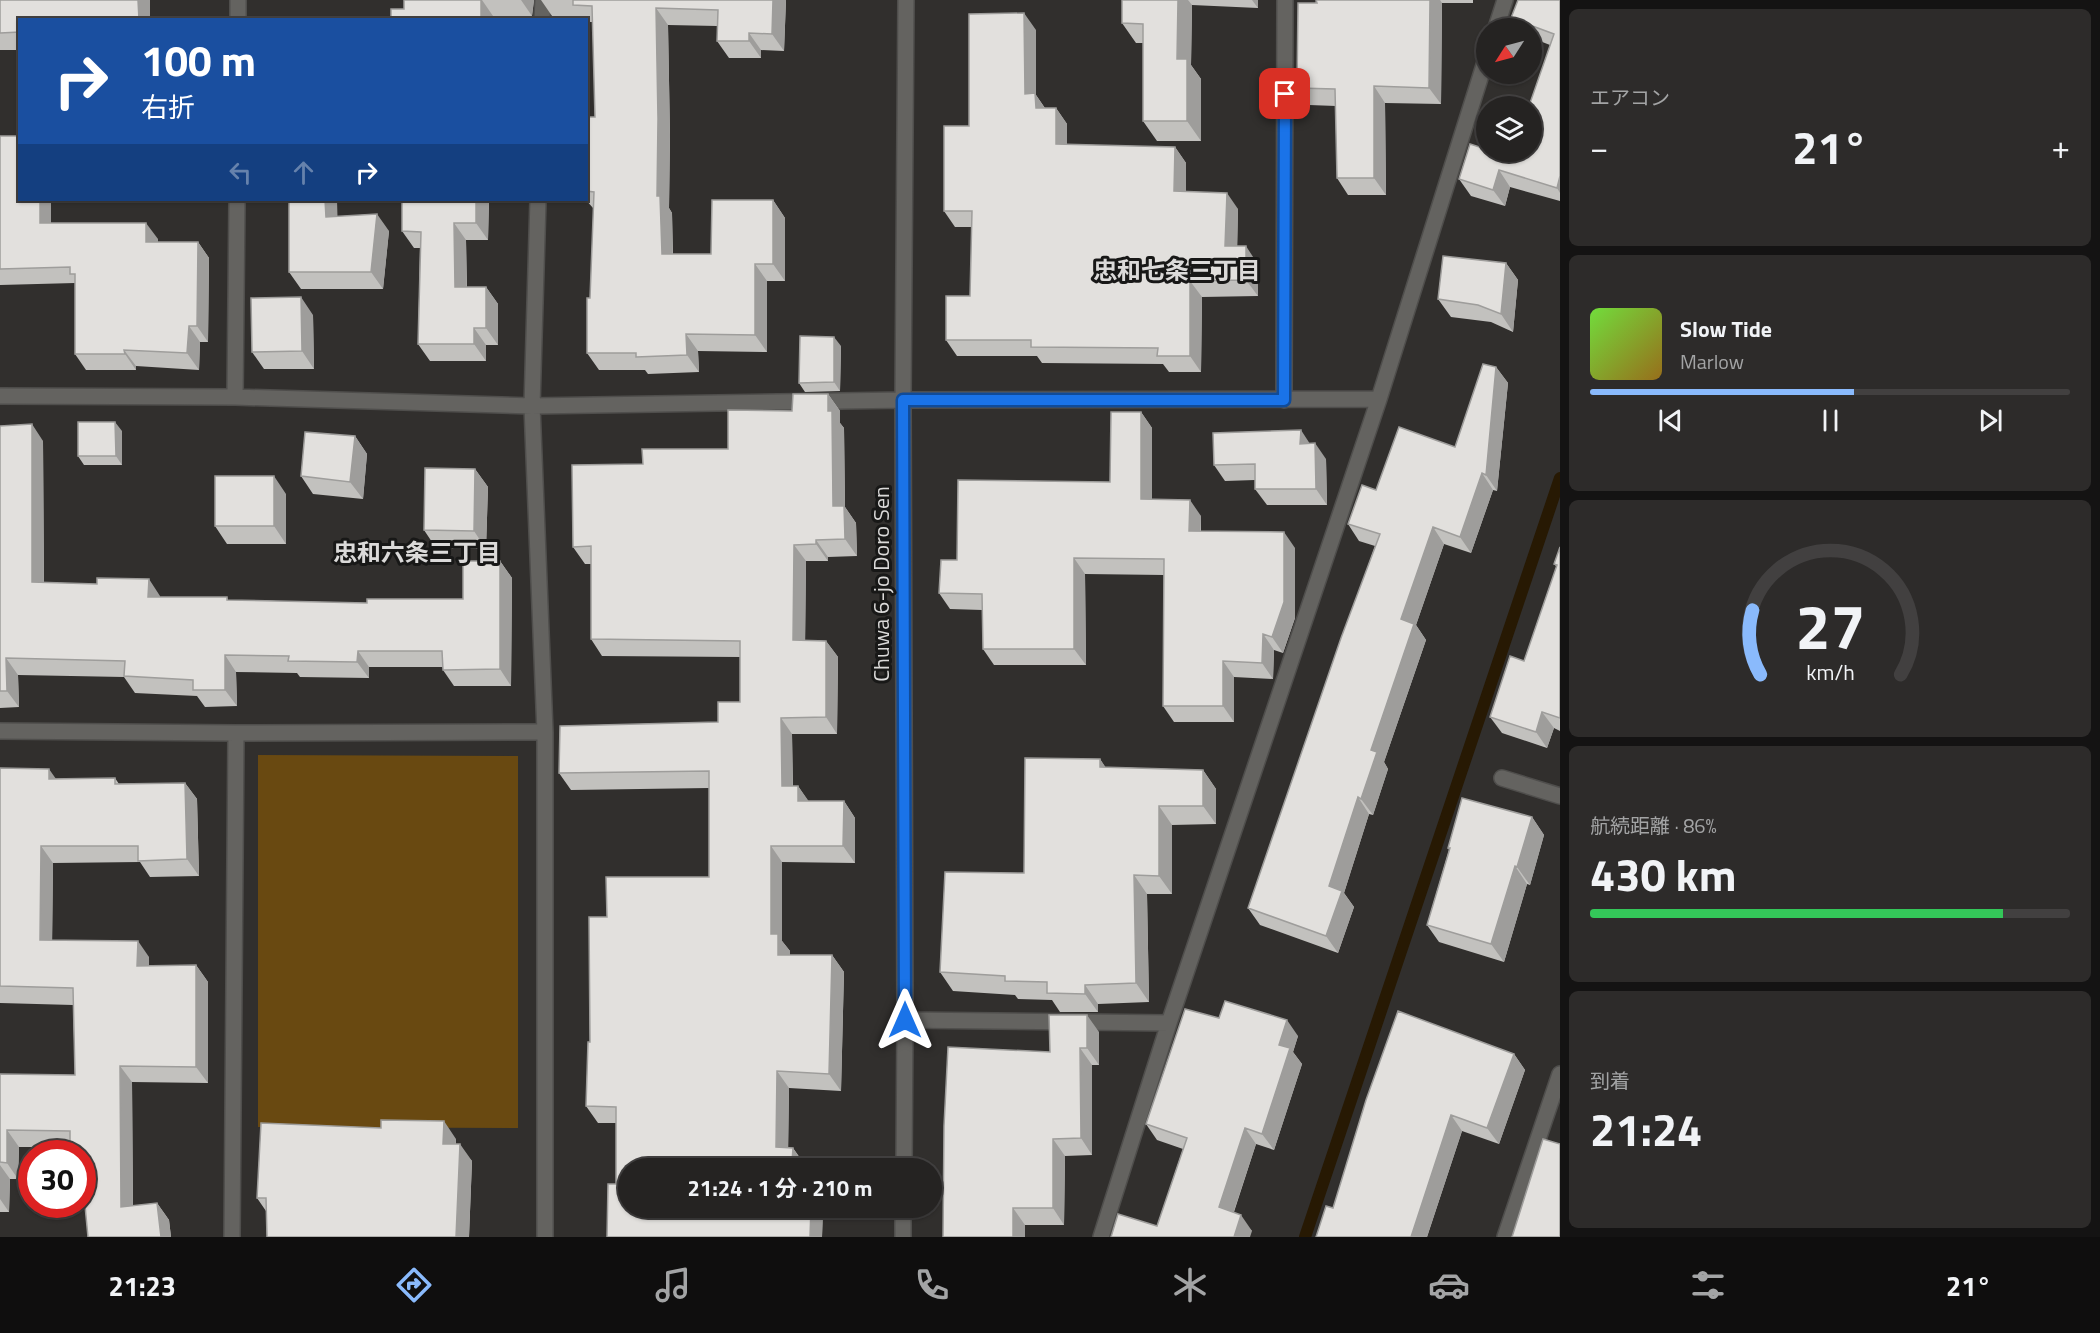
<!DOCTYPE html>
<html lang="ja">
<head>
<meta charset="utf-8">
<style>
	:root { --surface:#252322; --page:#2d2b2a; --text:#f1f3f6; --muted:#a3a4a5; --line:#424040; --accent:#8abafc }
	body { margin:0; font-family:"Titillium Web","Noto Sans JP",sans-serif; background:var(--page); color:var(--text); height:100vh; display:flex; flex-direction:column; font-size:22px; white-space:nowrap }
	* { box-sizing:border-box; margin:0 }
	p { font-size:20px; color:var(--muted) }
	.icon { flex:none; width:33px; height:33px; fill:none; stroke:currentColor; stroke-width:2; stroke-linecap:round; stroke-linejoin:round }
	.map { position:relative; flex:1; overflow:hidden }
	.panel { display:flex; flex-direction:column; gap:9px; padding:9px; background:#141313; width:540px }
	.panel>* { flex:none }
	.top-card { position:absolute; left:18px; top:18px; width:570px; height:183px; border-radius:0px; box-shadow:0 2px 4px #0004,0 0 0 2px var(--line); background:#1a4fa0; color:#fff; overflow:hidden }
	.needle { width:39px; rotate:234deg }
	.controls { position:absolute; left:1476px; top:18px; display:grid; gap:12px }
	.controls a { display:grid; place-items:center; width:66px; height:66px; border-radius:50%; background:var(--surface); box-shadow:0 2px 4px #0004,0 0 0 2px var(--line); font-size:30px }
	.speed { position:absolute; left:18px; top:1140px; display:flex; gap:12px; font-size:30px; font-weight:700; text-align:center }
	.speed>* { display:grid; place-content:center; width:78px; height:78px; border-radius:50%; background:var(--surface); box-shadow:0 2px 4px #0004,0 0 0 2px var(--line); line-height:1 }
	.speed .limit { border:9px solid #d22; background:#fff; color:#111 }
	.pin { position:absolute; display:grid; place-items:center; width:51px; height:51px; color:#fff; margin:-26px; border-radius:12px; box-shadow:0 3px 9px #0006 }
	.me { position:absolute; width:66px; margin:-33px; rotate:0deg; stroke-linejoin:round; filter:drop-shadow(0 0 4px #0008) }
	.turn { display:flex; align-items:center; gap:21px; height:126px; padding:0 24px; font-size:27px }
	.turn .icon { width:78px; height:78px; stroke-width:2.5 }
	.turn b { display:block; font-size:42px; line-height:51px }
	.lanes { display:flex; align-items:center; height:57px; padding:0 24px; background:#0003; justify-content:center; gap:30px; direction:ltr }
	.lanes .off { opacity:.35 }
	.big { font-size:45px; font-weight:700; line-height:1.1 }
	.panel .widget { flex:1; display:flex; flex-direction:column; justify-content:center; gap:9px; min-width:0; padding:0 21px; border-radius:9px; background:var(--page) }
	.panel .dial { align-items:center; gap:0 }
	.dial svg { height:156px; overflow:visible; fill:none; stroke:var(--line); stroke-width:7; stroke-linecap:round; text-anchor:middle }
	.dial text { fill:var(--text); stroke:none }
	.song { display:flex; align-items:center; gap:18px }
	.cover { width:72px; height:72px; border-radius:9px; background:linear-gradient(135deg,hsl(100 70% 55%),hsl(40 70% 35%)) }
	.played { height:6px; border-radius:3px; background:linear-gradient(90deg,var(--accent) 55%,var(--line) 55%) }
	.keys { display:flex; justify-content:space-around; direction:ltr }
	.heat { display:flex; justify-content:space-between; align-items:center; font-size:33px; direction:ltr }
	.charge { height:9px; border-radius:4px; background:linear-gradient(90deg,#34c759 86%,var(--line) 0) }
	.trip { position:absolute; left:618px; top:1158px; width:324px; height:60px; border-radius:30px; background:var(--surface); box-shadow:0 2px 4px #0004,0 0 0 2px var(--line); font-weight:700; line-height:60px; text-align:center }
	.menu { display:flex; height:96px; justify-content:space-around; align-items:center; background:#0f0e0e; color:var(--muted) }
	.menu .icon { width:42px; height:42px }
	.menu .on { color:var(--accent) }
	.menu b { font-size:27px; color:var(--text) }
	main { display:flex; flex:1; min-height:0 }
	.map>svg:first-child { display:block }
</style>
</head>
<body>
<main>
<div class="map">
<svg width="1560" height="1237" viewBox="0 0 1560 1237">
	<rect width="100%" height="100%" fill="#312f2d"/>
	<path fill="#694911" d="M258 755 518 756V1128L258 1127Z"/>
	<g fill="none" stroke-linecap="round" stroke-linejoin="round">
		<path stroke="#271903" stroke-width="12" d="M1305 1237 1560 478"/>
		<defs>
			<path id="minor" d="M238 20V0
				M542 20 543 0
				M1496 28 1505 0
				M538 200 532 406 545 732V1237
				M0 396 235 397 532 406 903 400 1379 399
				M235 397 237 200
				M1284 400 1285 0
				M0 731 236 733 545 732
				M1502 778 1560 796
				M905 1020 1169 1023
				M904 1168 905 1020 903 400 906 0
				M232 1237 236 733
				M903 1237V1208
				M1101 1237 1169 1023 1379 399 1486 59
				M1505 1237 1560 1074"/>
		</defs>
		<use href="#minor" stroke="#4f4e4c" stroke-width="18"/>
		<use href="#minor" stroke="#646360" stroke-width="15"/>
	</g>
	<path fill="#c2c1be" d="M0 0 20 20V50H0Z
		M404 0H534L532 16H493L404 9Z
		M541 0H786L784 51 761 50V58H729L717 41V26L668 25 670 136 669 208 672 213 673 254H711L773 200 785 218V281H767V352L698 351 699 372 648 374 645 370H599L587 353 590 298 594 208H593L586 200V117H595L593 22H586V20H583L581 16H552Z
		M1122 0H1258V8L1192 5 1191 65 1201 79V141H1157L1143 121V43H1136L1122 23Z
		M1316 0H1473V3H1442L1441 104 1385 103 1386 195H1348L1337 178 1336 106 1309 105 1297 88Z
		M1560 0V201L1510 187 1505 206 1471 196 1459 179 1486 152H1532L1550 45 1532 38V28H1518L1511 18Z
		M1036 30V95L1045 108H1056L1067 124V145L1175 147 1186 163V191L1238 209 1237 246 1257 263 1258 296 1202 297 1201 372H1169L1163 364 1042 363 1037 356H957L946 340 970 296 972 227H955L944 211 969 126Z
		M0 136 20 200H51V223L158 239V242H198L209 258 208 342H200L199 370 136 366V370H86L75 354V283L0 285Z
		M337 200V216L389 231 383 289H301L289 272Z
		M489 200 488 240H466L467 287H486L498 304V345H486V361H430L418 344 420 248H414L402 231Z
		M1506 263 1518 280 1513 332 1491 322 1451 317 1438 299Z
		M313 315 314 369H264L252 352Z
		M841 346 840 391 805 392 799 383Z
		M1496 367 1508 383 1497 491 1493 490 1471 553 1444 544 1416 625 1426 640 1384 762 1388 769 1373 815 1369 814 1344 893 1354 907 1338 953 1260 925 1248 908 1375 546 1359 541 1348 524 1376 490 1455 447Z
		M793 394H828L840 411V423L844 428 845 507 856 523 857 556 828 557V561H806L805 640 826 641 838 657 837 734H792L793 786H798L808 801H844L855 818V863L782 862V941L790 951V955H832L844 972 841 1091 789 1088 788 1148H793L803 1162H812L817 1168H628V1208H823L822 1237H607L608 1184H616V1123H598L586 1106 588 1042H590L589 917H607L606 877H709V788L571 790 559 773 560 726 718 722V702H740V657L602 656 591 639V564H585L573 547 572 465 643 464 642 449H728V410L792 411Z
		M1141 412 1152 428V499L1201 516V531L1295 548V618L1283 653 1274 650 1273 679 1234 677V722H1174L1163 706 1164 575 1085 574 1086 665H994L983 649 982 610 950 609 939 593 957 560 1110 482Z
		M0 426 43 441 44 582 160 596V597H227L228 600 367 603 463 599 500 561 512 578 511 686H454L443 670V667H369V678L300 677 297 673 236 672 237 706 205 707 197 696 135 693 124 677 18 675 19 707 0 708Z
		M122 431V465H84L78 456Z
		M355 436 367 454 363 499 313 494 301 476Z
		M1326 459 1327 505H1267L1255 489V480L1225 481 1214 465Z
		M475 469 488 487 486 549 436 548 424 530Z
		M286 494V544H227L215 526Z
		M1560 547V731L1554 728 1547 748 1502 733 1490 717 1524 661 1557 567 1554 564Z
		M1100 759 1105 767 1203 770 1216 789V824L1172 825V894H1147L1149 1002 1098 1004V1012H1060L1052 1000 1018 999 1015 995 953 991 940 972 1024 873Z
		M0 768 56 779 115 778 119 784 185 783 197 799 199 876 150 877 140 862 53 863 52 940 149 957V966L196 965 208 982V1083L132 1082 133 1206 157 1203 169 1220 171 1237H88L83 1182H82V1154L70 1147H19L18 1179H10L9 1212H0V1074L75 1075 73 1005 0 1003Z
		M1532 817 1544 835 1530 885 1527 884 1504 962 1439 942 1427 925 1449 850 1448 848Z
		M1219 1018 1298 1036 1293 1052 1302 1064 1274 1150 1256 1144 1234 1212 1252 1231 1157 1226 1183 1149 1157 1140 1146 1124Z
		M1099 1032V1065H1092V1155L1065 1156 1064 1225H1025V1237H943L1050 1052Z
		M1514 1054 1525 1070 1499 1144 1462 1131 1427 1237 1333 1208Z
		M456 1139V1144L472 1161 469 1237H267L266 1211 257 1198Z"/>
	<path fill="#9e9d9b" d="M138 0H150V20H139Z
		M481 0H482L493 16V20H481Z
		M521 0H534L532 16Z
		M773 0H786L784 51 772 34Z
		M1178 0H1188L1192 5 1191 65 1201 79V141L1187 121 1177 59Z
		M1252 0H1258V8Z
		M1430 0H1440L1442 3 1441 104 1429 88Z
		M656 8 668 25 670 136 669 208 672 213 673 271 662 254 657 196Z
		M1024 13 1036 30V95L1046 110 1047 124 1025 94Z
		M749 33 761 50V58L749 41Z
		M1374 86 1385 103 1386 195 1374 178Z
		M1056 108 1067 124V161L1056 144Z
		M1175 147 1186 163V207L1174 191Z
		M1499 170 1510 187 1505 206 1493 190Z
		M1560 176V193L1557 188Z
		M1227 193 1238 209 1237 263 1225 246Z
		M40 200H51V239L40 223Z
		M325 200H337L338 234 326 217Z
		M476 200H489L488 240 476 223Z
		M773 200 785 218V281L773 264Z
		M377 214 389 231 383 289 371 272Z
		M146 223 158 239V258L146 242Z
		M454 223 466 240 467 304 455 287Z
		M198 242 209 258 208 342 197 326Z
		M1246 246 1257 263 1258 296 1246 280Z
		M1506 263 1518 280 1513 332 1501 314Z
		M755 264 767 281V352L755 335Z
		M1190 281 1202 297 1201 372 1190 356Z
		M486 287 498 304V345L486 328Z
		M301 297 313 315 314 369 302 351Z
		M189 326 200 342 199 370 187 353Z
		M474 328 486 345V361L474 344Z
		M686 334 698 351 699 372 687 355Z
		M834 337 841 346 840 391 834 382Z
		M124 350 136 366V370L125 354Z
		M1496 367 1508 383 1497 491 1486 475Z
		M828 394 840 411V423L844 428 845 507 856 523 857 556 845 539 833 506 828 411Z
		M1141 412 1152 428V515L1141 499Z
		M115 422 122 431V465L116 456Z
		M32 424 43 441 44 599 32 582Z
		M1301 430 1312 447 1300 444Z
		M355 436 367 454 363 499 350 482Z
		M1315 443 1326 459 1327 505 1316 489Z
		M475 469 488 487 486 549 474 531Z
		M1482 473 1493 490 1471 553 1460 537Z
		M274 476 286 494V544L274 526Z
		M1190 500 1201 516 1200 547 1189 531Z
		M1433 527 1444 544 1416 625 1426 640 1384 762 1388 769 1373 815 1361 799 1371 750 1401 619Z
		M1284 532 1295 548V618L1283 653 1272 637Z
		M816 540 828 557V561L816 544Z
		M794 545 806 561 805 657 793 640Z
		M1074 558 1085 574 1086 665 1074 649Z
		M500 561 512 578 511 686 500 669Z
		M149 579 160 596V613L148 597Z
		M1263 634 1274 650 1273 679 1262 663Z
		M826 641 838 657 837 734 826 717Z
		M358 651 369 667V678L357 662Z
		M225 655 236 672 237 706 225 690Z
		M6 658 18 675 19 707 7 691Z
		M1223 661 1234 677V722L1223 706Z
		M1542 712 1554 728 1547 748 1536 732Z
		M781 718 792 734 793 803 782 786Z
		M1100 759 1113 778 1100 767Z
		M49 769 61 786 49 779Z
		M1203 770 1216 789V824L1203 806Z
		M185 783 197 799 199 876 187 859Z
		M798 786 810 803 798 801Z
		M1358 797 1369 814 1344 893 1354 907 1338 953 1326 936 1329 886Z
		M844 801 855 818V863L843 846Z
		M1159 806 1172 825V894L1159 876Z
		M1532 817 1544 835 1530 885 1517 867Z
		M41 846 53 863 52 956 40 940Z
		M771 846 782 862V941L790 951V972L778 955 771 934Z
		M1515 866 1527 884 1504 962 1491 944Z
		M1134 875 1147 894 1149 1002 1136 983Z
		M138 941 149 957V983L137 966Z
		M832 955 844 972 841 1091 829 1074Z
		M196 965 208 982V1083L196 1067Z
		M1085 985 1098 1004V1012L1085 994Z
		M1087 1015 1099 1032V1065L1087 1048Z
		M1287 1020 1298 1036 1293 1052 1302 1064 1274 1150 1262 1134 1279 1045Z
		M1080 1048 1092 1065V1155L1081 1138Z
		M1514 1054 1525 1070 1499 1144 1487 1128Z
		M120 1066 132 1082 133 1223 121 1207Z
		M777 1071 789 1088 788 1164 776 1147Z
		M1451 1115 1462 1131 1427 1237H1411Z
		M444 1121 456 1139 455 1161 443 1144Z
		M1245 1128 1256 1144 1230 1223 1219 1207Z
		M7 1130 19 1147 18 1179 7 1163Z
		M1053 1139 1065 1156 1064 1225 1053 1208Z
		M460 1144 472 1161 469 1237H456Z
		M793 1148 804 1165 792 1162Z
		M812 1162 817 1168H812Z
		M0 1165 10 1179 9 1212 0 1199Z
		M157 1203 169 1220 171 1237H161Z
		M811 1208H823L822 1237H810Z
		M1013 1208 1025 1225V1237H1013Z
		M1241 1215 1252 1231 1250 1237H1234Z"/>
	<path fill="#e2e0dd" stroke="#9e9d9b" stroke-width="1.5" d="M0 0H138L139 20H20V32L0 33Z
		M404 0H481V20H391V9H404Z
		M573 0H773L772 34 749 33V41H717L718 10 656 8 658 119 657 196H660L662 254H711L712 200H773V264H755V335L686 334 687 355 636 357V353H587V298H590L594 192 586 191V117H595L592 6 573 5Z
		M1122 0H1178L1177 59H1187V121H1143V24L1122 23Z
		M1316 0H1430L1429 88 1374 86V178H1337L1335 89 1297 88 1298 3H1317Z
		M1518 0H1560V176L1557 188 1499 170 1493 190 1459 179 1470 144 1486 149V152H1532V106H1529L1554 34 1511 18Z
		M1024 13 1025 94 1035 93 1036 108H1056V144L1175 147 1174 191 1227 193 1225 246H1246V280L1190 281V356H1157L1158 348 1031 347V340H946V296H970L972 211H944V126H969V14Z
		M249 18 349 20H249Z
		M0 136H20V200H40V223H146V242H198L197 326H189L187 353 124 350 125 354H75V274H70V267L0 269Z
		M289 200H325L326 217 377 214 371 272H289Z
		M402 200H476V223H454L455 287H486V328H474V344H418L421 232 402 231Z
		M1443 256 1506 263 1501 314 1478 305 1438 299Z
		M301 297 302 351 252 352 251 298Z
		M800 336 834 337V382L799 383Z
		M1483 364 1496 367 1486 475 1482 473 1460 537 1433 527 1401 619 1414 624 1371 750 1377 752 1361 799 1358 797 1329 886 1342 891 1326 936 1248 908 1341 638 1380 534 1348 524 1362 485 1376 490 1399 427 1455 447Z
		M793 394H828V411H832L833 506H844L845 539 816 540V544L794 545 793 640 826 641V717L781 718 782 786H798V801H844L843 846H771V934H778V955H832L829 1074 777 1071 776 1147 793 1148 792 1162H812V1168H628V1208H811L810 1237H607L608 1184H616V1107L586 1106 588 1042H590L589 917H607L606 877H709V771L559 773 560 726 718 722V702H740V641L591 639V546L573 547 572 465 643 464 642 449H728V410L792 411Z
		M1111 412H1141V499L1190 500 1189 531 1284 532V602L1272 637 1263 634 1262 663 1223 661V706H1163L1164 559 1074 558V649H983L982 594 939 593 941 560H957L958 480 1110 482Z
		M78 422H115L116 456H78Z
		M32 424V582L97 584V578L149 579 148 597H227V600L367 603V599H463V561H500V669L443 670 442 651H358L357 662 288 661 289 656 225 655V690H193V680L124 676 125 661 6 658 7 691H0V426Z
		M1301 430 1300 444 1315 443 1316 489H1255V464L1214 465 1213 433Z
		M305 432 355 436 350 482 301 476Z
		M425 468 475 469 474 531 424 530Z
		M215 476H274V526H215Z
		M1560 547V718L1542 712 1536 732 1490 717 1510 656 1524 661 1557 565 1554 564Z
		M1025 758 1100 759V767L1203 770V806H1159V876L1134 875 1136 983 1085 985V994L1047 993V982L1005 981V976L940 972 945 872 1024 873Z
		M0 768 49 769V779L115 778V784L185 783 187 859 138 861V846H41L40 940 138 941 137 966 196 965V1067L120 1066 121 1207 157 1203 161 1237H88L82 1174V1154H70V1131L7 1130V1163L0 1162V1074L75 1075 73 988 0 986Z
		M1462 798 1532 817 1517 867 1515 866 1491 944 1427 925 1450 848H1448Z
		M1225 1001 1287 1020 1279 1045 1290 1048 1262 1134 1245 1128 1219 1207 1241 1215 1234 1237H1111L1118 1214 1157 1226 1187 1138 1146 1124 1185 1009 1219 1018Z
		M1398 1011 1514 1054 1487 1128 1451 1115 1411 1237H1316L1326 1206 1333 1208 1366 1100Z
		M1049 1015H1087V1048H1080L1081 1138 1053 1139V1208H1013V1237H943L944 1126 948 1047 1050 1052Z
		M381 1120 444 1121 443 1144H460L456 1237H267L266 1198H257L261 1123 381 1128Z
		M1543 1139 1560 1144V1237H1512Z"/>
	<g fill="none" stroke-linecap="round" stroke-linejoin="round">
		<defs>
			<path id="route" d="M905 1020 903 400H1284L1285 94"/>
		</defs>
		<use href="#route" stroke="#114b97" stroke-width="15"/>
		<use href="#route" stroke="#1a73e8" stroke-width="10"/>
	</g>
	<g text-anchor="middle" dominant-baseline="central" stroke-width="6" stroke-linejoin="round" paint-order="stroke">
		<g font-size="22" fill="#dbdad9" stroke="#181817">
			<text transform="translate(881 584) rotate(-90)">Chuwa 6-jo Doro Sen</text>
		</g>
		<g font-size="24" font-weight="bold" fill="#dbdad9" stroke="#181817">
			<text x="1177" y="270">忠和七条三丁目</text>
			<text x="417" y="552">忠和六条三丁目</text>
		</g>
	</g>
</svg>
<div class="controls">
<a><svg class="needle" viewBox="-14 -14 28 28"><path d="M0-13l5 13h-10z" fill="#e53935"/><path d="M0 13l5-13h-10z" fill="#a3a4a5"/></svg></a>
<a><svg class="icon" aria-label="layers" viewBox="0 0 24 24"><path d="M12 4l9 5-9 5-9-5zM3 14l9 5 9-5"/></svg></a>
</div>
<div class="speed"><div class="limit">30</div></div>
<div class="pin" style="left:1285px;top:94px;background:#d93025"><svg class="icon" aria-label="arrive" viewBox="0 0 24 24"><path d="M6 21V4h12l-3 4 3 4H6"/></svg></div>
<svg class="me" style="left:905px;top:1020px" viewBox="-20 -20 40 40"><path d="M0-17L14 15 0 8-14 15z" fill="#1a73e8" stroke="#fff" stroke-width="4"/></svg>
<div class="trip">21:24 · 1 分 · 210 m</div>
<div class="top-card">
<div class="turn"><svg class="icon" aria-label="right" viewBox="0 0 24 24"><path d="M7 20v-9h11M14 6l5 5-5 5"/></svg><div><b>100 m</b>右折</div></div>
<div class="lanes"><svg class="icon off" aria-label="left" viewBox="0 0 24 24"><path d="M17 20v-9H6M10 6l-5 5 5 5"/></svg><svg class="icon off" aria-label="ahead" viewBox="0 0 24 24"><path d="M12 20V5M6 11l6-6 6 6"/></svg><svg class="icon" aria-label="right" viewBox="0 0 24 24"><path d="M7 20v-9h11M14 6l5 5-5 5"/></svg></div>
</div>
</div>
<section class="panel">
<div class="widget"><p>エアコン</p>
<div class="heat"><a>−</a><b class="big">21°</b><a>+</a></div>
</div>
<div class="widget">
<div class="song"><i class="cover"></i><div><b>Slow Tide</b><p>Marlow</p></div></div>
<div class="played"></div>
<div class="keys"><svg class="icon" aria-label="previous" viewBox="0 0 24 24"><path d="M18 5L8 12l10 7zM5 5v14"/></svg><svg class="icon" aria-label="pause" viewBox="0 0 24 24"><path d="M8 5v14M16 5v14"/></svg><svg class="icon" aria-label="next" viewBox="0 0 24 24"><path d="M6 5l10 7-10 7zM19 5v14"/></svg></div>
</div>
<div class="widget dial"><svg viewBox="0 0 100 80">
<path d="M14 69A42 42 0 1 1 86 69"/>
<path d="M14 69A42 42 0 0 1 10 36" stroke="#8abafc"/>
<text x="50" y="56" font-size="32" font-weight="700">27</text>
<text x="50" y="72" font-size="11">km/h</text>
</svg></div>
<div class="widget"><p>航続距離 · 86%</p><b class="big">430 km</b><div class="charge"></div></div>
<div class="widget"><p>到着</p><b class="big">21:24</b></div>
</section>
</main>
<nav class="menu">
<b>21:23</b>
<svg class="icon on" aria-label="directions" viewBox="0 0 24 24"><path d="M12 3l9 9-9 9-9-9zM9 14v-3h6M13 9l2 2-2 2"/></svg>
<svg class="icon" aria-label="music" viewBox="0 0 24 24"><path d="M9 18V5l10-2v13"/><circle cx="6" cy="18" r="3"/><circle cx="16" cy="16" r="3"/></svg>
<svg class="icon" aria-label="phone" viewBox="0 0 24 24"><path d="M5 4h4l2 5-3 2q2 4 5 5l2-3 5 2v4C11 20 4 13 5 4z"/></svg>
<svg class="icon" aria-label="climate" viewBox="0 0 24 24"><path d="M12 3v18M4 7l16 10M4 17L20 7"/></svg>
<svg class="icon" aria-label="car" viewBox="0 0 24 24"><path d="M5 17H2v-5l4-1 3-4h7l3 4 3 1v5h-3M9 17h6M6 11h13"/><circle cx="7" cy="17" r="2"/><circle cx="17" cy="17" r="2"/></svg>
<svg class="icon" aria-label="filters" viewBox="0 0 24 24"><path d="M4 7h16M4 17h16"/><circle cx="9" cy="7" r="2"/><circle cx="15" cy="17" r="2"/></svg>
<b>21°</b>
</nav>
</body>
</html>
